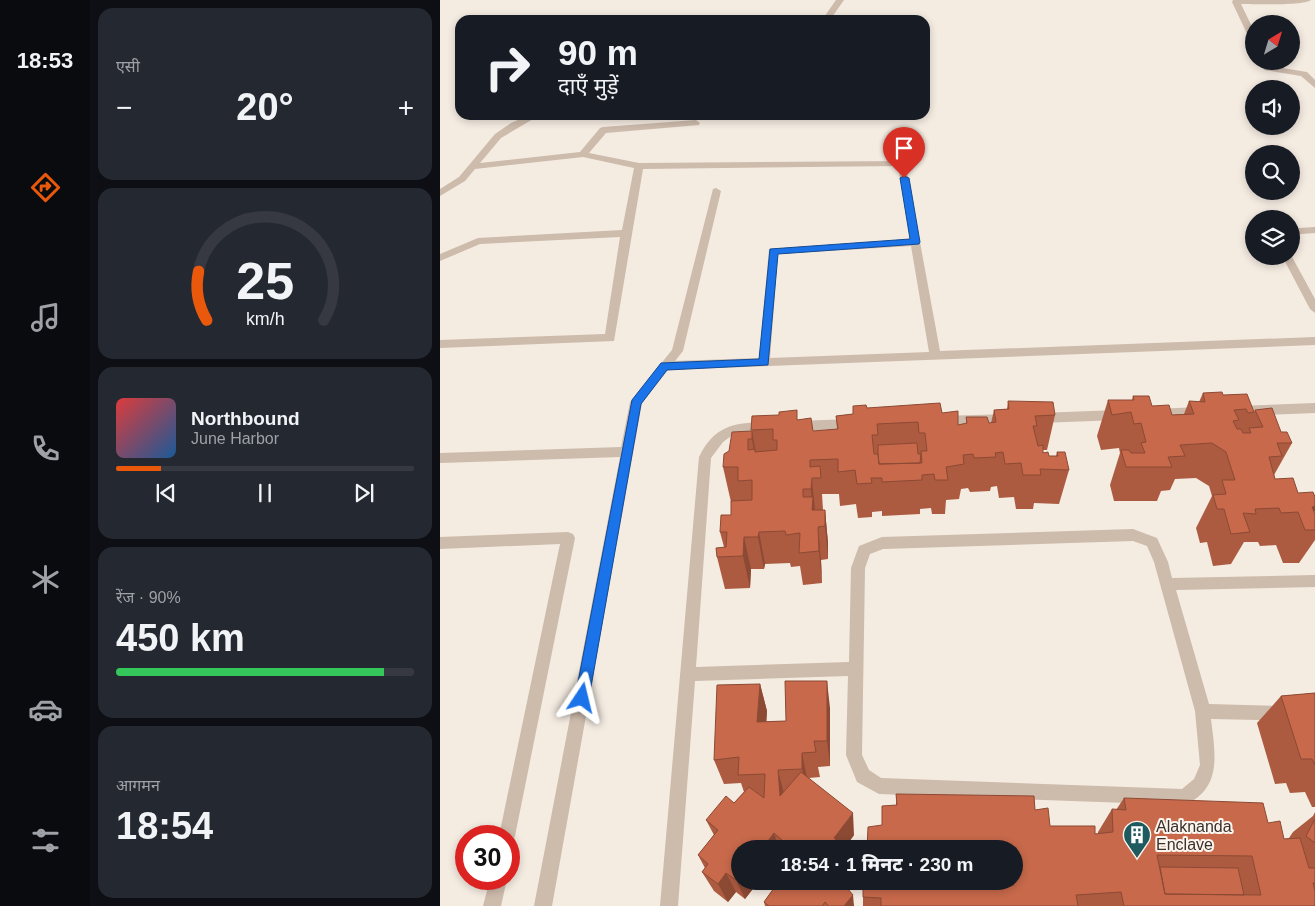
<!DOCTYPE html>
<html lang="hi">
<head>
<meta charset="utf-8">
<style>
	:root { --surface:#171b24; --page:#242831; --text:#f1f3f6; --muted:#9ea1a6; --line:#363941; --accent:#ea580c }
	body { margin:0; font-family:Helvetica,"Noto Sans Devanagari",sans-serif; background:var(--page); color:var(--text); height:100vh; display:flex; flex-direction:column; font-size:19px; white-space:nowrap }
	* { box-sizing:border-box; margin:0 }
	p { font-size:16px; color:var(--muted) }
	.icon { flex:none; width:28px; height:28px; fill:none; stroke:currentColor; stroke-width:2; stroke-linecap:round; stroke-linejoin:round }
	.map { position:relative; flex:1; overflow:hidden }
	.panel { display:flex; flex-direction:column; gap:8px; padding:8px; background:#0d0f14; width:350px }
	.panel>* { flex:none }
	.banner { position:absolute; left:15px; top:15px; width:475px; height:105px; border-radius:15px; box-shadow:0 2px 8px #0003; background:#171b24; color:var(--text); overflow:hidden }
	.needle { width:32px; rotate:38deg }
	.tools { position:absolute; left:805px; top:15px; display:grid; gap:10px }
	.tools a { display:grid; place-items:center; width:55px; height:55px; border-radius:50%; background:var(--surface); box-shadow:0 2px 8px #0003; font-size:25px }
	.speed { position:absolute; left:15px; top:825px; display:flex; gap:10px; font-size:25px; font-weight:700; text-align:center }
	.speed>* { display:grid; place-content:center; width:65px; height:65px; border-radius:50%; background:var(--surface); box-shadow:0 2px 8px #0003; line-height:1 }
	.speed .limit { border:8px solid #d22; background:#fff; color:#111 }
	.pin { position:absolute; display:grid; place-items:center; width:42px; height:42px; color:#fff; margin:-51px -21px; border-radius:50% 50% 50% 0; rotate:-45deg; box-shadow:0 0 5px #0007 }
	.pin .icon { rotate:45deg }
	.me { position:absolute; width:55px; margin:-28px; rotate:10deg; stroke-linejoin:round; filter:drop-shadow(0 0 4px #0008) }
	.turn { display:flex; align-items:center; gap:18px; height:105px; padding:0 20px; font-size:22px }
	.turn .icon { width:65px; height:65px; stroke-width:2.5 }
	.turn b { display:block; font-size:35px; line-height:42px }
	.big { font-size:38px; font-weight:800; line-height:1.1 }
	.panel .card { flex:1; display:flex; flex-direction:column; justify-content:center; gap:8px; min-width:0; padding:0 18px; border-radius:15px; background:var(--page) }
	.panel .dial { align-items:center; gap:0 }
	.dial svg { height:130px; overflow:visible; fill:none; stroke:var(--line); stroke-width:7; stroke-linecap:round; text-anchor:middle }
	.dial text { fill:var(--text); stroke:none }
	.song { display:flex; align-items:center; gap:15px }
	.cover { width:60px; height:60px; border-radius:8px; background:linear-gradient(135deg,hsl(0 70% 55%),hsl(210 70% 35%)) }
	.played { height:5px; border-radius:2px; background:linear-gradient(90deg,var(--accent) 15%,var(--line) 15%) }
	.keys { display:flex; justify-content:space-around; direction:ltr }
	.heat { display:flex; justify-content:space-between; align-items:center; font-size:28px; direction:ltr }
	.charge { height:8px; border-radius:4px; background:linear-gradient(90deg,#34c759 90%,var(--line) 0) }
	.trip { position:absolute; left:291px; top:840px; width:292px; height:50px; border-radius:25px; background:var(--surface); box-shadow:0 2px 8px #0003; font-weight:800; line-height:50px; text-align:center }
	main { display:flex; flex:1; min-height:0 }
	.tab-bar { display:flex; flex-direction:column; width:90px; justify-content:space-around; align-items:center; background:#090b0e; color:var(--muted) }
	.tab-bar .icon { width:35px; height:35px }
	.tab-bar .current { color:var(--accent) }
	.tab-bar b { font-size:22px; color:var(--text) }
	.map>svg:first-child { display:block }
</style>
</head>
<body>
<main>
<nav class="tab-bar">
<b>18:53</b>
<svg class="icon current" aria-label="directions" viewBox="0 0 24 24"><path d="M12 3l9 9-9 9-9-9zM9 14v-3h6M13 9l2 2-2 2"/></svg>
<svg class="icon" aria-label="music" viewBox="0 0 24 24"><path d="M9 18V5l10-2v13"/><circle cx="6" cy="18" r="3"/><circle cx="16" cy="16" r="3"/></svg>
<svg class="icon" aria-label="phone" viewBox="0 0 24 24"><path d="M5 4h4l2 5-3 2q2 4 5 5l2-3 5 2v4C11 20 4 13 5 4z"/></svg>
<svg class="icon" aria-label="climate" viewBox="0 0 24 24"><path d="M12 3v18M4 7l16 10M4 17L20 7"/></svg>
<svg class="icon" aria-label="car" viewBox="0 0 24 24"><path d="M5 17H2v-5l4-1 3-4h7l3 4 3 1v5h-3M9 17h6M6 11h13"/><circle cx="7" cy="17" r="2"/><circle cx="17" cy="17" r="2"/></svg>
<svg class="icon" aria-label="filters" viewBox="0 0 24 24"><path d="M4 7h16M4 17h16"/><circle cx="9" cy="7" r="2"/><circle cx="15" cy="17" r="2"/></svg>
</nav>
<section class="panel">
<div class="card"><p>एसी</p>
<div class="heat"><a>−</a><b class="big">20°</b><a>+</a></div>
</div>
<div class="card dial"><svg viewBox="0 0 100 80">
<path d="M14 69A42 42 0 1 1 86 69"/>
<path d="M14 69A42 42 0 0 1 9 39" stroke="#ea580c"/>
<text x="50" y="56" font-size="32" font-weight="700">25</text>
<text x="50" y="72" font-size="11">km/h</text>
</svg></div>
<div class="card">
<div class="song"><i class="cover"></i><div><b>Northbound</b><p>June Harbor</p></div></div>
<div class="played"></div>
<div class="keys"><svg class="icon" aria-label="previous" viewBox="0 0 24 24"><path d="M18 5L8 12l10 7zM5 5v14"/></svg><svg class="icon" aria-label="pause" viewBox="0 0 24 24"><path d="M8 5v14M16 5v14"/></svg><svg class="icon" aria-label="next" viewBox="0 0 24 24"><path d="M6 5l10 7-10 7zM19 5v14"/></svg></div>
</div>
<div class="card"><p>रेंज · 90%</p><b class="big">450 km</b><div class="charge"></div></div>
<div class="card"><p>आगमन</p><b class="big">18:54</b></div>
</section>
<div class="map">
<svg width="875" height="906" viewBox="0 0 875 906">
	<rect width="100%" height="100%" fill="#f4ebe1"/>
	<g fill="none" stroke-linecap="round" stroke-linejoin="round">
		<path fill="#cdbbac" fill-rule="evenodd" d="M396 0H404L390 20H382Z
			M793 0H871C862 6 815 4 801 4L814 31V42L810 40 792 2Z
			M820 61H828L830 66 867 72 875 80V88L861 76 824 70Z
			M89 115H100L61 138 40 163 140 152 160 128 163 127 256 120 260 123 259 125 166 133 149 153 199 163 465 161 500 351 875 337V345L228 370 202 403 112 906H94L180 457 0 463V453L181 447 190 402 232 350 273 189 276 188 281 191 243 351 235 361 319 358 329 249 470 239 458 166 203 169 174 341 0 348V340L165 334 180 237 40 244 0 261V254L38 238 182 230 194 168 143 157 35 169 25 181 0 196V189L19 177 55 134 71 123ZM471 246 489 352 330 358 338 254Z
			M875 227V233L861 234 851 239V231L859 228Z
			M851 255 875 299V313L870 309 842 256H851Z
			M875 403V413L796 416 792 414 790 411 792 408 796 406Z
			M761 407 765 409 767 412 765 415 761 417 714 419 710 417 708 414 710 411 714 409Z
			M679 410 683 412 685 415 683 418 679 420 599 423 595 421 593 418 595 415 599 413Z
			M569 414 573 416 575 419 573 422 569 424 502 426 498 424 496 421 498 418 502 416Z
			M412 419 416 421 418 424 416 427 412 429 357 431 353 429 351 426 353 423 357 421Z
			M327 422 331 424 333 427 331 430 294 434 283 442 271 458 256 667 409 662 411 568 419 546 442 537 693 529 717 538 728 562 732 578 875 575V587L736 590 769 704 875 707V721L771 719C775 753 783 789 744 805L439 794 417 782 406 755 408 676 255 681 238 906H220L259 457C275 425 294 423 327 422ZM693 541 707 546 714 562 755 711 760 765 754 779 742 789 441 778 429 770 422 755 425 568 430 554 443 549Z
			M128 532 133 534 135 538 75 836 73 842 69 844V836H59L120 544 0 549V537Z
			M50 879H67L61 906H43Z"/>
	</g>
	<path fill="#ac5a40" d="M763 393 783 395 814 412 803 433 815 410 841 432 852 443 834 475 835 479 858 493 874 512 875 514V540L859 563H843L836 545 820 546 818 542H804L791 564 773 566 767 542 760 543 756 528 772 496 769 486 756 478 735 479 730 490 721 491 717 501H674L670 485 680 453 679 448 661 450 657 436 668 400H692L693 396 712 406 732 415 744 414 749 401 759 402Z
		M568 401 615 415 607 450H603V453L609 456H616L617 452 629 470 619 504 594 503 593 509H576L574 497 559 498 557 486 551 487 550 491 530 492 528 488 521 489 519 499 506 500 505 514H492L491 508 480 509V514L442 516V511L432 512V517L418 518 416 504 400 506 399 494H382L383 510H385L388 543V559L381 560 382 583 363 585 360 566 351 567 350 563 325 564 324 569H311L310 588 285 589 277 557 284 547 280 532 291 515V502L283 467 289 451 311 431 339 415 358 420 373 431 397 429 396 416 413 414V406L427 408 502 413 518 425 526 424V417L549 423H551L554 410 567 409Z
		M320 684 327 711 326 722 346 721 390 708V766L378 767 380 777 369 778 414 835 405 847 408 849H300V881H319L305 899 296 892 288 902 274 891 262 872 265 868 258 855 274 835 266 820 294 803 304 792 301 783 284 784 274 760Z
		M875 693V807H872L865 792 850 793 846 783 835 784 817 723 841 696Z
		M456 794 595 810 610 826 655 834H658V832L672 809 676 810 684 798 828 823 844 839 849 838 853 832 873 816 875 812V906H423V889L409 890 414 906H325L324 902 339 881H575V849L442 825 456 805Z"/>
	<path fill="#8c4a34" d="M312 431 318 466 320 486 312 439Z
		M370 460 377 531 372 510V505L371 489Z
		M875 506V511L864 527 872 507Z
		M385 510 388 543V559L385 526Z
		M378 527 381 560 382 583 379 551Z
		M319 532 325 564 324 569 318 537Z
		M304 537 311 569 310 588 303 556Z
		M387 681 390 708V766L387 741Z
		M320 684 327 711 325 748 317 722Z
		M362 753 367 778V793L362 769Z
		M338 770 344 794 340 796Z
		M413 813 414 835 404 849 394 838Z
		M334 833 339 849H322Z
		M286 873 296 892 288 902 278 884Z
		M300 875V881H319L305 899 296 880Z
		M401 881H408L409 890 403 900Z
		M413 895 414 906H404Z"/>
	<path fill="#c8694b" stroke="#8c4a34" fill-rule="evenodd" d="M782 392 783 395 807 394 814 412 808 413 806 409 794 410 799 420 793 421 797 429H801L803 433H811L809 428 823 427 815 410 832 408 841 432H847L852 443H837L842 456 829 457 835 479 853 478 858 493 873 492 875 497V506L872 507 875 514V530H865L858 512 841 513 839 508 815 509 816 514 803 513 810 532 791 534 784 509H777L773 495 786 494 782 480H795L786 452 772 443 740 445 745 456 728 457 732 467H686L681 450H689L691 453H705L701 443 706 442 701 423 694 424 691 412 672 415 668 400H694L693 396H709L712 406 729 405 732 415 754 414 749 401 765 402 763 393Z
		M568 401 613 402 615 415 595 416 597 426H593L598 446 603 445V453L608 452 609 456H618L617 452H625L629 470 600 469 601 475H583L581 463 565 464 563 452 555 453 556 457 534 458 533 454 523 455 524 464 506 467 508 480H495L494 474 482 475V480L442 482V478H431L432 483 417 484 415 470 398 472V459L370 460V467L380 466 381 478H372L371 489H363V497H373L372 510H385V526L378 527 379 551 359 553 360 533 346 535 345 531 319 532 318 537H304L303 556 277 557 276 548 286 547 287 532H280L281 515H291V501L312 500V480L298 481V467H283L284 454 289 451 292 432 312 431V439H308V450L315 449V452L337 450V440H333V429L311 430 312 416 339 415V412L357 410V420L371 418 373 431 398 429 396 416 413 414V406L426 405 427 408 500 403 502 413 518 411V425L527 423 526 417H547L549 423 556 422 554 410 569 409ZM478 422 479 433H485L487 451H481L482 463 439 464 438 454H434L432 435H438L437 424Z
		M477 443 478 454H481L480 463 439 464 438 454V445Z
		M345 681H387V741H374L376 752 362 753V769L338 770 340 796 361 772 413 813 394 838 408 849H352L334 833 322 849H300V875L296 880 286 873 278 884 262 872 268 864 258 855 278 830 266 820 286 796 294 803 309 787 324 798 325 774 298 775 299 757 274 760 277 685 320 684 317 722 346 721Z
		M875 693V765L872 759H861L841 696Z
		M456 794 594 796 595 810 608 808 610 826H655V834L673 832 672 809 686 810 684 798 823 803 828 823 840 821 844 839 860 838 869 868H875V883H873L875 891V906H684L681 892 636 895 638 906H441V898L423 897V881H483V884L574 885 573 881H575V849H427L428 827 442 825V806L457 805ZM717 855 812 856 821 895 725 894Z
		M875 819V843L866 836Z
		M720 867 798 868 804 895 725 894Z
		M339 881H401L413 895 404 906H389L385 902 382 906H329L324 902Z
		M483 881H567L568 885 483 884Z"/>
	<path fill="#1a73e8" stroke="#114b97" d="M464 176 469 178 480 242 479 244 338 254 328 365 227 370 201 404 149 698 146 703 142 704 137 703 135 698 192 400 221 363 319 359 330 249 470 239 460 178Z"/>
	<defs>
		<symbol id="building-pin" viewBox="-11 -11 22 30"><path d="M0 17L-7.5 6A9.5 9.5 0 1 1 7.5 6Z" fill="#1f5a5e" stroke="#fbf5ee"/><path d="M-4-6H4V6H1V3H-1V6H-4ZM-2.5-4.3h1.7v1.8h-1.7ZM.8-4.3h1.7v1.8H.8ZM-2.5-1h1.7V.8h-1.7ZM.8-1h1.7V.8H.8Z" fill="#fff"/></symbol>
	</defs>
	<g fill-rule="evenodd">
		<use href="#building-pin" x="681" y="819" width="32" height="43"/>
	</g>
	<g text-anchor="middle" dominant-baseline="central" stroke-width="4" stroke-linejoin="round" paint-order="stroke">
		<g font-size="16" fill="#3b302b" stroke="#fbf5ee" text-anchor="start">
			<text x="716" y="826">Alaknanda<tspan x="716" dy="18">Enclave</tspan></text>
		</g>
	</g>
</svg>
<div class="tools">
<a><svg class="needle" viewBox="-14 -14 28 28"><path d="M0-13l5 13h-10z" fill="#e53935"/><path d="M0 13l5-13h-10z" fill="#9ea1a6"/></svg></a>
<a><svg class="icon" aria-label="sound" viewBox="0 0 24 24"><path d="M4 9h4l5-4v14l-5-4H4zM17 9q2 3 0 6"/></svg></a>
<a><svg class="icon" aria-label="search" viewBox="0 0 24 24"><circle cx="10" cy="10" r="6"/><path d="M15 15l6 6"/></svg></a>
<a><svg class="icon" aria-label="layers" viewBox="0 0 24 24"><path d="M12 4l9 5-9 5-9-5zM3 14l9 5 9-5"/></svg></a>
</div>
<div class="speed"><div class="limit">30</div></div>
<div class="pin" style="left:464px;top:178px;background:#d93025"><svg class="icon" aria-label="arrive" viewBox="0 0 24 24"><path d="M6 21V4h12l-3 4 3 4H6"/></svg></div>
<svg class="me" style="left:142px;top:698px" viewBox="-20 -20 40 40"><path d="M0-17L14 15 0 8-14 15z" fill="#1a73e8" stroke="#fff" stroke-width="4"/></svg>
<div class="trip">18:54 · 1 मिनट · 230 m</div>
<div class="banner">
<div class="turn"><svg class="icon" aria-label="right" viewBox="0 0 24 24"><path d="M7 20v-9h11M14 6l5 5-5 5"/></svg><div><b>90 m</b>दाएँ मुड़ें</div></div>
</div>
</div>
</main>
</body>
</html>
